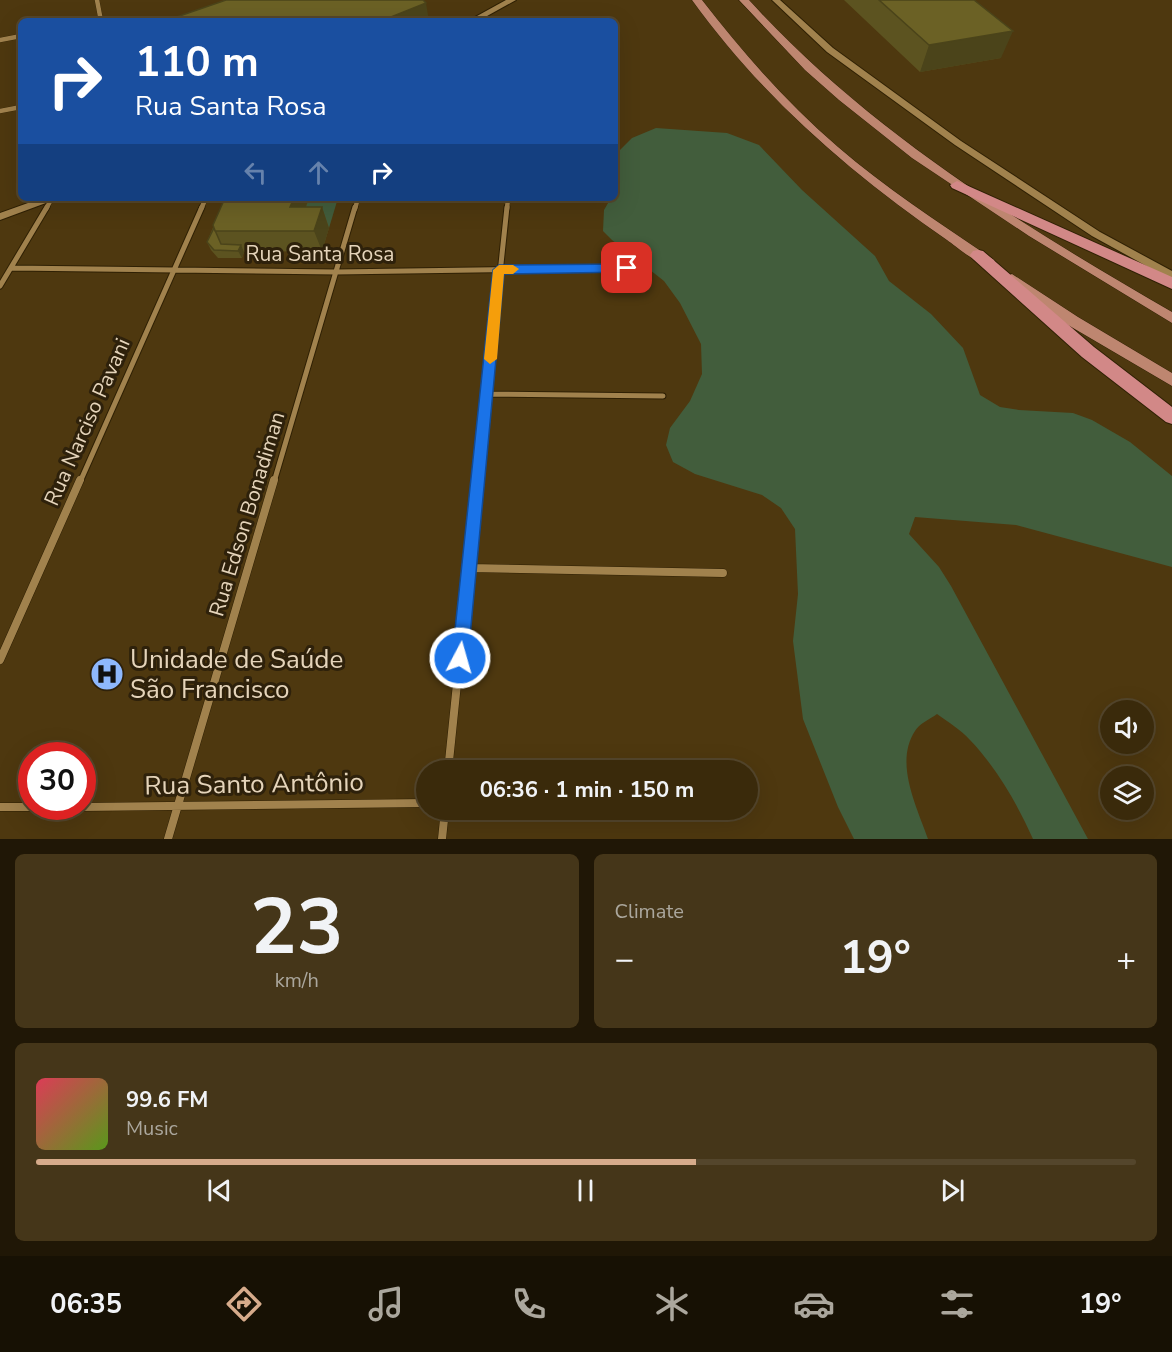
<!DOCTYPE html>
<html lang="en">
<head>
<meta charset="utf-8">
<style>
	:root { --surface:#3a2a0b; --page:#453619; --text:#f1f3f6; --muted:#aba79d; --line:#54462c; --accent:#d6ab8b }
	body { margin:0; font-family:"Nunito Sans",sans-serif; background:var(--page); color:var(--text); height:100vh; display:flex; flex-direction:column; font-size:22px; white-space:nowrap }
	* { box-sizing:border-box; margin:0 }
	p { font-size:20px; color:var(--muted) }
	.icon { flex:none; width:33px; height:33px; fill:none; stroke:currentColor; stroke-width:2; stroke-linecap:round; stroke-linejoin:round }
	.map { position:relative; height:839px; overflow:hidden }
	.sheet { display:flex; flex-direction:column; gap:15px; padding:15px; background:#201706; flex:1 }
	.sheet>* { flex:none }
	.guide { position:absolute; left:18px; top:18px; width:600px; height:183px; border-radius:9px; box-shadow:0 6px 24px #0002,0 0 0 2px var(--line); background:#1a4fa0; color:#fff; overflow:hidden }
	.fabs { position:absolute; left:1100px; top:700px; display:grid; gap:12px }
	.fabs a { display:grid; place-items:center; width:54px; height:54px; border-radius:50%; background:var(--surface); box-shadow:0 6px 24px #0002,0 0 0 2px var(--line); font-size:30px }
	.speed { position:absolute; left:18px; top:742px; display:flex; gap:12px; font-size:30px; font-weight:700; text-align:center }
	.speed>* { display:grid; place-content:center; width:78px; height:78px; border-radius:50%; background:var(--surface); box-shadow:0 6px 24px #0002,0 0 0 2px var(--line); line-height:1 }
	.speed .limit { border:9px solid #d22; background:#fff; color:#111 }
	.pin { position:absolute; display:grid; place-items:center; width:51px; height:51px; color:#fff; margin:-26px; border-radius:12px; box-shadow:0 3px 9px #0006 }
	.me { position:absolute; width:66px; margin:-33px; rotate:6deg; stroke-linejoin:round; filter:drop-shadow(0 0 4px #0008) }
	.turn { display:flex; align-items:center; gap:21px; height:126px; padding:0 18px; font-size:27px }
	.turn .icon { width:78px; height:78px; stroke-width:2.5 }
	.turn b { display:block; font-size:42px; line-height:51px }
	.lanes { display:flex; align-items:center; height:57px; padding:0 18px; background:#0003; justify-content:center; gap:30px; direction:ltr }
	.lanes .off { opacity:.35 }
	.big { font-size:45px; font-weight:700; line-height:1.1 }
	.sheet .widget { flex:1; display:flex; flex-direction:column; justify-content:center; gap:9px; min-width:0; padding:0 21px; border-radius:9px; background:var(--page) }
	.sheet .dial { align-items:center; gap:0 }
	.dial b { font-size:78px; line-height:1 }
	.song { display:flex; align-items:center; gap:18px }
	.cover { width:72px; height:72px; border-radius:9px; background:linear-gradient(135deg,hsl(350 70% 55%),hsl(90 70% 35%)) }
	.played { height:6px; border-radius:3px; background:linear-gradient(90deg,var(--accent) 60%,var(--line) 60%) }
	.keys { display:flex; justify-content:space-around; direction:ltr }
	.heat { display:flex; justify-content:space-between; align-items:center; font-size:33px; direction:ltr }
	.sheet .tiles { flex:1; display:grid; gap:15px; grid-template-columns:1fr 1fr }
	.widget:last-child { grid-column:span 2 }
	.trip { position:absolute; left:416px; top:760px; width:342px; height:60px; border-radius:30px; background:var(--surface); box-shadow:0 6px 24px #0002,0 0 0 2px var(--line); font-weight:700; line-height:60px; text-align:center }
	.tabs { display:flex; height:96px; justify-content:space-around; align-items:center; background:#171104; color:var(--muted) }
	.tabs .icon { width:42px; height:42px }
	.tabs .selected { color:var(--accent) }
	.tabs b { font-size:27px; color:var(--text) }
	.map>svg:first-child { display:block }
</style>
</head>
<body>
<div class="map">
<svg width="1172" height="839" viewBox="0 0 1172 839">
	<rect width="100%" height="100%" fill="#4e380f"/>
	<path fill="#425d3c" d="M656 128 727 133 759 145 802 190 875 256 889 281 931 314 963 348 980 395 1000 407 1019 410 1073 413 1092 420 1130 442 1172 476V567L1016 525 915 517 909 534 939 567 951 586 1088 839H1033C1018 805 996 767 970 740 961 730 948 722 937 714 930 719 919 724 915 731 894 763 917 807 928 839H854L838 807 803 719 793 641 798 594 795 529 781 508 762 495 695 474 673 462 666 445 670 428 690 401 702 374 701 344 680 303 664 281 612 240 603 231 604 210 611 198H615V155L632 138Z
		M309 198H338L329 228H298Z"/>
	<g fill="none" stroke-linecap="round" stroke-linejoin="round">
		<defs>
			<path id="street-far2" d="M97 0 101 21
				M0 40 21 36
				M0 111 21 107
				M46 209 52 198
				M201 209 206 198
				M355 209 358 198
				M507 209 508 198"/>
			<path id="street-far1" d="M12 268 336 272 627 268
				M0 286 47 207
				M487 394 663 396
				M80 482 202 207
				M274 482 355 207
				M478 482 507 207"/>
			<path id="street" d="M469 568 723 573
				M0 660 80 480
				M448 771 478 480
				M0 807H32
				M82 807 426 803
				M168 839 274 480
				M442 839 445 810"/>
			<path id="secondary" d="M506 0H516L478 21H468Z
				M772 0H780L833 48 961 141 1100 232 1172 271V280L1092 236 955 145 827 52Z
				M42 198H56L54 200 0 220V213Z"/>
			<path id="primary" d="M692 0H702C743 53 787 103 838 147 887 189 941 224 994 260L995 263 994 266C982 269 957 247 947 240 850 173 762 97 692 0Z
				M739 0H749C868 131 1020 224 1172 312V323L1029 236 912 158 839 100 805 70Z
				M1012 274 1078 317 1172 373V386L1068 325 1007 282 1005 279 1007 276Z"/>
			<path id="highway" d="M957 181 1172 277V289L952 188 950 185Z
				M978 250 983 251 1094 347 1172 407V424L1166 422 1082 357 973 259 970 255 973 251Z"/>
		</defs>
		<use href="#street-far2" stroke="#2f2004" stroke-width="5"/>
		<use href="#street-far1" stroke="#2f2004" stroke-width="7"/>
		<use href="#street" stroke="#2f2004" stroke-width="9"/>
		<use href="#secondary" stroke="#2f2004" stroke-width="2"/>
		<use href="#primary" stroke="#2f2004" stroke-width="1"/>
		<use href="#highway" stroke="#2f2004" stroke-width="2"/>
		<use href="#street-far2" stroke="#a1824d" stroke-width="4.5"/>
		<use href="#street-far1" stroke="#a1824d" stroke-width="5"/>
		<use href="#street" stroke="#a1824d" stroke-width="8"/>
		<use href="#secondary" fill="#a1824d" fill-rule="evenodd"/>
		<use href="#primary" fill="#be8670" fill-rule="evenodd"/>
		<use href="#highway" fill="#d28887" fill-rule="evenodd"/>
	</g>
	<path fill="#5c5320" d="M844 0H974L1001 58 920 72Z
		M225 198H309L306 207H322L329 228 322 251 244 252 242 258H218L211 250 207 242Z"/>
	<path fill="#4b441a" d="M426 3 429 21H381Z
		M1013 31 1001 58 920 72 929 45Z
		M294 198H309L298 228 290 207Z
		M322 207 329 228 322 251 314 231Z
		M241 245 244 252 242 258 238 251Z"/>
	<path fill="#6b6125" stroke="#4b441a" stroke-width="1.5" d="M226 0H423L426 3 381 21H165Z
		M879 0H974L1013 31 929 45Z
		M225 198H294L290 207H322L314 231H215L213 225Z
		M214 228 221 244 241 245 238 251 214 250 207 242Z"/>
	<path fill="#1a73e8" stroke="#114b97" stroke-width="1.5" d="M627 264 633 268 627 272 504 274 468 658 466 664 460 667 454 664 452 658 493 270 499 265Z"/>
	<path fill="#f59e0b" d="M499 265H513L519 269 513 274H504L497 359 490 364 484 359 493 270Z"/>
	<defs>
		<symbol id="hospital-disc" viewBox="-11 -11 22 22"><circle r="9.5" fill="#8eb8fd" stroke="#2e210b"/><path d="M-5-5h3v3.5h4V-5h3V5h-3V1.5h-4V5h-3Z" fill="#111"/></symbol>
	</defs>
	<g fill-rule="evenodd">
		<use href="#hospital-disc" x="88" y="655" width="38" height="38"/>
	</g>
	<g text-anchor="middle" dominant-baseline="central" stroke-width="6" stroke-linejoin="round" paint-order="stroke">
		<g font-size="21" fill="#e5d4ba" stroke="#2e210b">
			<text x="320" y="254">Rua Santa Rosa</text>
			<text transform="translate(87 422) rotate(-66)">Rua Narciso Pavani</text>
			<text transform="translate(247 514) rotate(-73)">Rua Edson Bonadiman</text>
		</g>
		<g font-size="26" fill="#e5d4ba" stroke="#2e210b" text-anchor="start">
			<text x="130" y="659">Unidade de Saúde<tspan x="130" dy="30">São Francisco</tspan></text>
		</g>
		<g font-size="26" fill="#e5d4ba" stroke="#2e210b">
			<text transform="translate(254 784) rotate(-1)">Rua Santo Antônio</text>
		</g>
	</g>
</svg>
<div class="fabs">
<a><svg class="icon" aria-label="sound" viewBox="0 0 24 24"><path d="M4 9h4l5-4v14l-5-4H4zM17 9q2 3 0 6"/></svg></a>
<a><svg class="icon" aria-label="layers" viewBox="0 0 24 24"><path d="M12 4l9 5-9 5-9-5zM3 14l9 5 9-5"/></svg></a>
</div>
<div class="speed"><div class="limit">30</div></div>
<div class="pin" style="left:627px;top:268px;background:#d93025"><svg class="icon" aria-label="arrive" viewBox="0 0 24 24"><path d="M6 21V4h12l-3 4 3 4H6"/></svg></div>
<svg class="me" style="left:460px;top:658px" viewBox="-20 -20 40 40"><circle r="17" fill="#1a73e8" stroke="#fff" stroke-width="3"/><path d="M0-11L8 9 0 5-8 9z" fill="#fff"/></svg>
<div class="trip">06:36 · 1 min · 150 m</div>
<div class="guide">
<div class="turn"><svg class="icon" aria-label="right" viewBox="0 0 24 24"><path d="M7 20v-9h11M14 6l5 5-5 5"/></svg><div><b>110 m</b>Rua Santa Rosa</div></div>
<div class="lanes"><svg class="icon off" aria-label="left" viewBox="0 0 24 24"><path d="M17 20v-9H6M10 6l-5 5 5 5"/></svg><svg class="icon off" aria-label="ahead" viewBox="0 0 24 24"><path d="M12 20V5M6 11l6-6 6 6"/></svg><svg class="icon" aria-label="right" viewBox="0 0 24 24"><path d="M7 20v-9h11M14 6l5 5-5 5"/></svg></div>
</div>
</div>
<section class="sheet">
<div class="tiles">
<div class="widget dial"><b>23</b><p>km/h</p></div>
<div class="widget"><p>Climate</p>
<div class="heat"><a>−</a><b class="big">19°</b><a>+</a></div>
</div>
<div class="widget">
<div class="song"><i class="cover"></i><div><b>99.6 FM</b><p>Music</p></div></div>
<div class="played"></div>
<div class="keys"><svg class="icon" aria-label="previous" viewBox="0 0 24 24"><path d="M18 5L8 12l10 7zM5 5v14"/></svg><svg class="icon" aria-label="pause" viewBox="0 0 24 24"><path d="M8 5v14M16 5v14"/></svg><svg class="icon" aria-label="next" viewBox="0 0 24 24"><path d="M6 5l10 7-10 7zM19 5v14"/></svg></div>
</div>
</div>
</section>
<nav class="tabs">
<b>06:35</b>
<svg class="icon selected" aria-label="directions" viewBox="0 0 24 24"><path d="M12 3l9 9-9 9-9-9zM9 14v-3h6M13 9l2 2-2 2"/></svg>
<svg class="icon" aria-label="music" viewBox="0 0 24 24"><path d="M9 18V5l10-2v13"/><circle cx="6" cy="18" r="3"/><circle cx="16" cy="16" r="3"/></svg>
<svg class="icon" aria-label="phone" viewBox="0 0 24 24"><path d="M5 4h4l2 5-3 2q2 4 5 5l2-3 5 2v4C11 20 4 13 5 4z"/></svg>
<svg class="icon" aria-label="climate" viewBox="0 0 24 24"><path d="M12 3v18M4 7l16 10M4 17L20 7"/></svg>
<svg class="icon" aria-label="car" viewBox="0 0 24 24"><path d="M5 17H2v-5l4-1 3-4h7l3 4 3 1v5h-3M9 17h6M6 11h13"/><circle cx="7" cy="17" r="2"/><circle cx="17" cy="17" r="2"/></svg>
<svg class="icon" aria-label="filters" viewBox="0 0 24 24"><path d="M4 7h16M4 17h16"/><circle cx="9" cy="7" r="2"/><circle cx="15" cy="17" r="2"/></svg>
<b>19°</b>
</nav>
</body>
</html>
